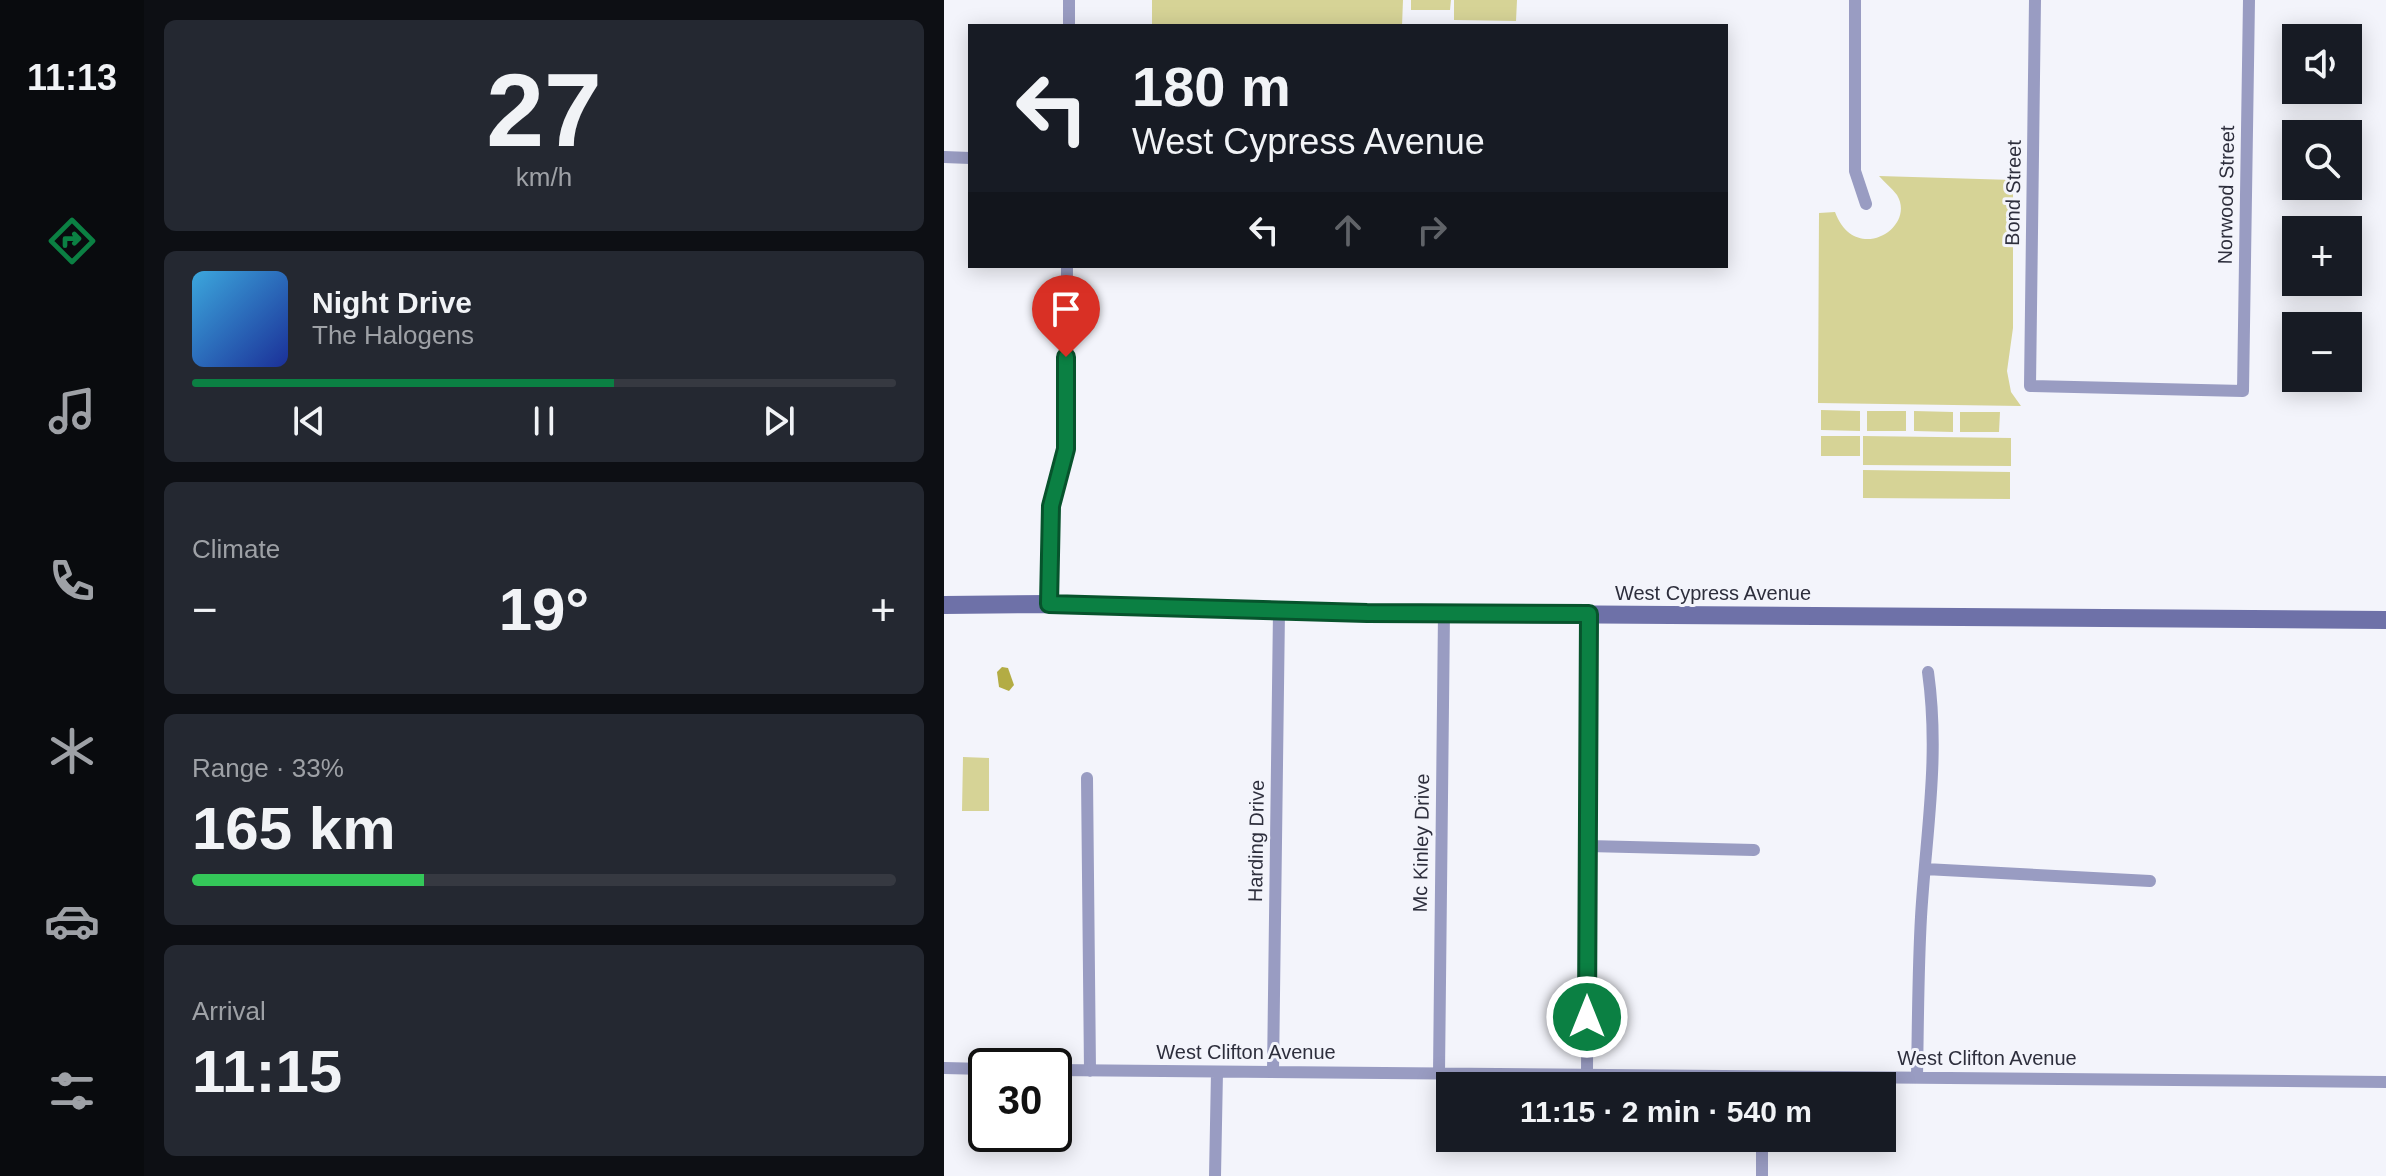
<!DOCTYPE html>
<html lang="en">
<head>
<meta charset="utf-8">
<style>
	:root { --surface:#171b24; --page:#242831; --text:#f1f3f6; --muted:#9ea1a6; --line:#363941; --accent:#0b8043 }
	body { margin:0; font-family:Helvetica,sans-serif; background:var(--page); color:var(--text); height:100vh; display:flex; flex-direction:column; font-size:30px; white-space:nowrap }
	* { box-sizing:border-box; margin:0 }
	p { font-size:26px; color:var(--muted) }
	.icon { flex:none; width:44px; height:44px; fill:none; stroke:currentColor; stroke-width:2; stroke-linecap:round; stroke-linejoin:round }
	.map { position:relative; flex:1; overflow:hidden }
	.panel { display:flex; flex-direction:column; gap:20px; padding:20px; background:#0d0f14; width:800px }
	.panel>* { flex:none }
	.banner { position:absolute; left:24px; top:24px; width:760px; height:244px; border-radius:0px; box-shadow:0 4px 20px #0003; background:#171b24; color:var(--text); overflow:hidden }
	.tools { position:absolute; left:1338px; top:24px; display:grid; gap:16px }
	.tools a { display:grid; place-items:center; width:80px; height:80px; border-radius:0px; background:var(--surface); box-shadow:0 4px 20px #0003; font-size:40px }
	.speed { position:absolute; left:24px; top:1048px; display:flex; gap:16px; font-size:40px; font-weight:700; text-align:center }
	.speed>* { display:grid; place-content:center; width:104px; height:104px; border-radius:50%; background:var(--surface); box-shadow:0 4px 20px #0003; line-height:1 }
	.speed .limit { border:4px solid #111; border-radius:12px; background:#fff; color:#111 }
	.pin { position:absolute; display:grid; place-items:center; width:68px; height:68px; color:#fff; margin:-82px -34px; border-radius:50% 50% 50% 0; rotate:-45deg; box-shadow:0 0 8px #0007 }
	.pin .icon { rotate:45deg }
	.me { position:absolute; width:88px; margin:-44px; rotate:0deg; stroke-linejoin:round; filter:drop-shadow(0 0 6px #0008) }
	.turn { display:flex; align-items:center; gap:28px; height:168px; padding:0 32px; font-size:36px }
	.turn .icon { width:104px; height:104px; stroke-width:2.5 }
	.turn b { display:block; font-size:56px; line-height:68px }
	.lanes { display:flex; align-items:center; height:76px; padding:0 32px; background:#0003; justify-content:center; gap:40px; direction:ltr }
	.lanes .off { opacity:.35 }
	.big { font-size:60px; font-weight:800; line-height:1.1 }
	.panel .card { flex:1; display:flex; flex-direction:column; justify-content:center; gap:12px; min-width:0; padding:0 28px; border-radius:12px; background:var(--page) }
	.panel .dial { align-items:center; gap:0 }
	.dial b { font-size:104px; line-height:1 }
	.song { display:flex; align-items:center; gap:24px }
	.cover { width:96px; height:96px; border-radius:12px; background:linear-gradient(135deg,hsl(200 70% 55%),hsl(230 70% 35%)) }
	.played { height:8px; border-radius:4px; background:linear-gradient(90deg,var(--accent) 60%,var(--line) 60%) }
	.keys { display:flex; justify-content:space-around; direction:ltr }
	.heat { display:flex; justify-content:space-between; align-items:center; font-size:44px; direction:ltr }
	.charge { height:12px; border-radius:6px; background:linear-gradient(90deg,#34c759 33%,var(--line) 0) }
	.trip { position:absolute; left:492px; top:1072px; width:460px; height:80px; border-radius:0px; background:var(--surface); box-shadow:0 4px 20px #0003; font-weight:800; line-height:80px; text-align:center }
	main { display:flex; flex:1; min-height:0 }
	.tab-bar { display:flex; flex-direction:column; width:144px; justify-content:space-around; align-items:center; background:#090b0e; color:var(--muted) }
	.tab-bar .icon { width:56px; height:56px }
	.tab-bar .selected { color:var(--accent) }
	.tab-bar b { font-size:36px; color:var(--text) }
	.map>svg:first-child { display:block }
</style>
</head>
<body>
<main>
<nav class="tab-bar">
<b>11:13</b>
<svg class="icon selected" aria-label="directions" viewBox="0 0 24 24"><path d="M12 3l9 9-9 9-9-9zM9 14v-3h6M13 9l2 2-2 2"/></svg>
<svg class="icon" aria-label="music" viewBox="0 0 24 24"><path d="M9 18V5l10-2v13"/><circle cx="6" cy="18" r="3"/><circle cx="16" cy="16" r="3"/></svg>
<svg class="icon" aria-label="phone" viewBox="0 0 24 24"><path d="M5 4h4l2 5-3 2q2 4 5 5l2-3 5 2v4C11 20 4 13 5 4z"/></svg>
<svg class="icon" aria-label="climate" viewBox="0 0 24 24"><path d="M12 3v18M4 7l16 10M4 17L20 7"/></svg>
<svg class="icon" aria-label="car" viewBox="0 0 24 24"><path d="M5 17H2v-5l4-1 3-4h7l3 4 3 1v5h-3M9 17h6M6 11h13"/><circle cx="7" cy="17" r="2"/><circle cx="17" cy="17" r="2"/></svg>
<svg class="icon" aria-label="filters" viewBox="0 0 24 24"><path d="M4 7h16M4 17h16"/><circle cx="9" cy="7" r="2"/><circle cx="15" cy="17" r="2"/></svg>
</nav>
<section class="panel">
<div class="card dial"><b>27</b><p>km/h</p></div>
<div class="card">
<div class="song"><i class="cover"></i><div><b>Night Drive</b><p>The Halogens</p></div></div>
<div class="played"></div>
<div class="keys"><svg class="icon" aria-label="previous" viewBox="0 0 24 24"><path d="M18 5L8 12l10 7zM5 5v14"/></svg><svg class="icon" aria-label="pause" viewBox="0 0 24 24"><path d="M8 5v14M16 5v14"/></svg><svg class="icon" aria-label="next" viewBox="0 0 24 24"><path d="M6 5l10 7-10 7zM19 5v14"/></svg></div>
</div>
<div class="card"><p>Climate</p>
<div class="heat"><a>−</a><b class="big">19°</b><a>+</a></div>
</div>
<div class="card"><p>Range · 33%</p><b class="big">165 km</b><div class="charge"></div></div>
<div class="card"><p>Arrival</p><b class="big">11:15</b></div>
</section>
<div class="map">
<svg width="1442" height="1176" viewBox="0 0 1442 1176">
	<rect width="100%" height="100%" fill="#f3f4fb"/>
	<path fill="#d6d396" d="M208 0H459L458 26H208Z
		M467 0H507L506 10H467Z
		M510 0H573L572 21 510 20Z
		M935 176 1069 180V328L1063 371 1067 392 1077 406 874 403 875 213 891 212C911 266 973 228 953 195 948 188 940 182 935 176Z
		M877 410 916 411V431L877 430Z
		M923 411H962V431H923Z
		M970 411 1009 412V432L970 431Z
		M1016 412H1056L1055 432H1016Z
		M877 436H916V456H877Z
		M919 436 1067 438V466L919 465Z
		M919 470 1066 472V499L919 498Z
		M19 757 45 758V811H18Z"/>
	<path fill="#b3ac44" d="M58 667 64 668 70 685 65 691 55 687 53 672Z"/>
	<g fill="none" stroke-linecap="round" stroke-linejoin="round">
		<path stroke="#999cc2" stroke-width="12" d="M911 0V171L922 204
			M1091 0 1086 386 1299 391 1305 0
			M125 26V0
			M0 157 26 158
			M105 604 107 506 122 449 123 266
			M143 778 146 1071
			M644 846 810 850
			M981 869 1206 881
			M0 1068 42 1069
			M110 1070 1442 1082
			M329 1072 335 611
			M495 1073 500 613
			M643 1074 645 614
			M973 1077C974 1024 974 970 977 917 982 832 996 758 984 672
			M271 1176 273 1072
			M818 1176V1138"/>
		<path stroke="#6e71a8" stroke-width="18" d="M0 605 105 604 423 613 1442 620"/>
	</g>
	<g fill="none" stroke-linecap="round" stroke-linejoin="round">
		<defs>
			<path id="route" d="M122 357V449L107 506 105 604 423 613 645 614 643 1017"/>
		</defs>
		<use href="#route" stroke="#07532c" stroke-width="20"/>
		<use href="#route" stroke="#0b8043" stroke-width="14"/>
	</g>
	<g text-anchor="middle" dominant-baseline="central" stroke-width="6" stroke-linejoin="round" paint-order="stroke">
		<g font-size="20" fill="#2d2e3c" stroke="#f3f4fb">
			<text transform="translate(1069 193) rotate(-89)">Bond Street</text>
			<text transform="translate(1282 195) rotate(-89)">Norwood Street</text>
			<text x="769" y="593">West Cypress Avenue</text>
			<text transform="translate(312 841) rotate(-89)">Harding Drive</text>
			<text transform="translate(477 843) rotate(-89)">Mc Kinley Drive</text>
			<text x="302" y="1052">West Clifton Avenue</text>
			<text x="1043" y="1058">West Clifton Avenue</text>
		</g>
	</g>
</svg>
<div class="tools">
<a><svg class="icon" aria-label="sound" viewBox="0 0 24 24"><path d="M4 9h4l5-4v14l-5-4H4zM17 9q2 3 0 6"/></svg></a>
<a><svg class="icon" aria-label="search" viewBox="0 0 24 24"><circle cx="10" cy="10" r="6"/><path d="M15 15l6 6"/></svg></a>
<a>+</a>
<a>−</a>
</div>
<div class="speed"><div class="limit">30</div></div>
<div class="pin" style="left:122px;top:357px;background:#d93025"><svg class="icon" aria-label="arrive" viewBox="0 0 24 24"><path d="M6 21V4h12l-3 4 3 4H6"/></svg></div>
<svg class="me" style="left:643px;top:1017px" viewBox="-20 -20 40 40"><circle r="17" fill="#0b8043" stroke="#fff" stroke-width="3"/><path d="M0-11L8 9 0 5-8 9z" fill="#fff"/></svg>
<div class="trip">11:15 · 2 min · 540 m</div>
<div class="banner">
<div class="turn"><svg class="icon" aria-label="left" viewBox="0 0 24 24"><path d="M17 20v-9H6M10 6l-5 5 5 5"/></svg><div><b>180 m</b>West Cypress Avenue</div></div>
<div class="lanes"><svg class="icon" aria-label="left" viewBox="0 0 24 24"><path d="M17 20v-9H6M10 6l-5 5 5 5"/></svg><svg class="icon off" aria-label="ahead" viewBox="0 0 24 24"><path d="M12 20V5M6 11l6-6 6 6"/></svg><svg class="icon off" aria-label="right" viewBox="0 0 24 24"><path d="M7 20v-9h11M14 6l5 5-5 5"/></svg></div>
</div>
</div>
</main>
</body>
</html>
